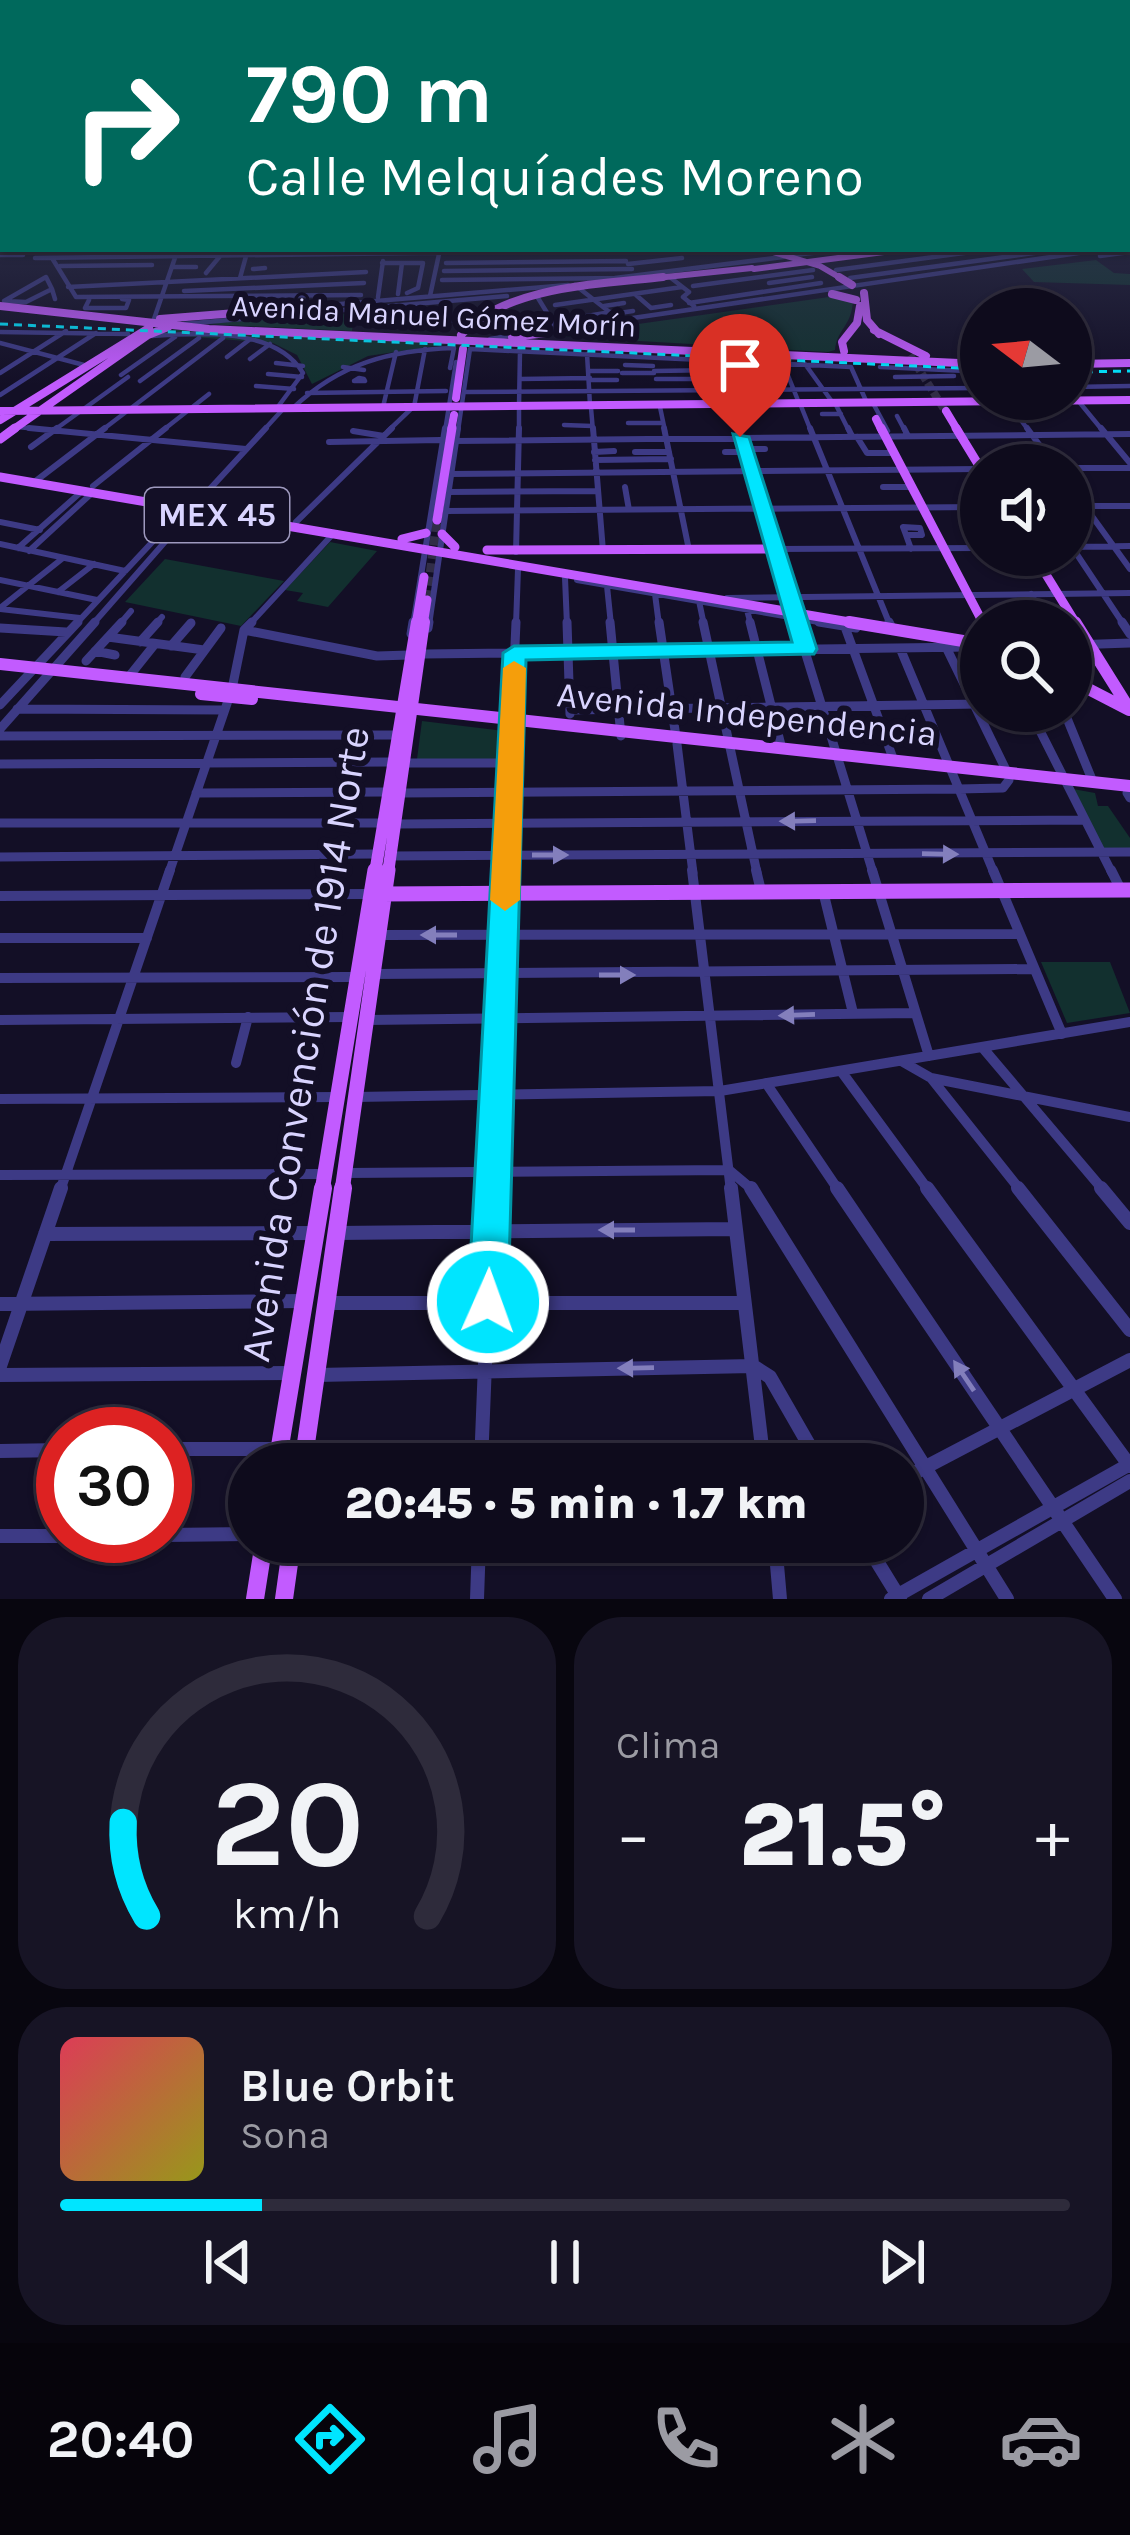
<!DOCTYPE html>
<html lang="es">
<head>
<meta charset="utf-8">
<style>
	:root { --surface:#0e0b1c; --page:#171425; --text:#f1f3f6; --muted:#9b9ba3; --line:#2e2b3b; --accent:#00e5ff }
	body { margin:0; font-family:Karla,sans-serif; background:var(--page); color:var(--text); height:100vh; display:flex; flex-direction:column; font-size:45px; white-space:nowrap }
	* { box-sizing:border-box; margin:0 }
	p { font-size:39px; color:var(--muted) }
	.icon { flex:none; width:66px; height:66px; fill:none; stroke:currentColor; stroke-width:2; stroke-linecap:round; stroke-linejoin:round }
	.map { position:relative; height:1599px; overflow:hidden }
	.drawer { display:flex; flex-direction:column; gap:18px; padding:18px; background:#08060f; flex:1 }
	.drawer>* { flex:none }
	.top-card { position:absolute; left:0px; top:0px; width:1131px; height:252px; box-shadow:0 3px 9px #0004,0 0 0 3px var(--line); background:#00695c; color:#fff; overflow:hidden }
	.needle { width:78px; rotate:286deg }
	.controls { position:absolute; left:960px; top:288px; display:grid; gap:24px }
	.controls a { display:grid; place-items:center; width:132px; height:132px; border-radius:50%; background:var(--surface); box-shadow:0 3px 9px #0004,0 0 0 3px var(--line); font-size:60px }
	.speed { position:absolute; left:36px; top:1407px; display:flex; gap:24px; font-size:60px; font-weight:700; text-align:center }
	.speed>* { display:grid; place-content:center; width:156px; height:156px; border-radius:50%; background:var(--surface); box-shadow:0 3px 9px #0004,0 0 0 3px var(--line); line-height:1 }
	.speed .limit { border:18px solid #d22; background:#fff; color:#111 }
	.pin { position:absolute; display:grid; place-items:center; width:102px; height:102px; color:#fff; margin:-123px -51px; border-radius:50% 50% 50% 0; rotate:-45deg; box-shadow:0 0 12px #0007 }
	.pin .icon { rotate:45deg }
	.me { position:absolute; width:132px; margin:-66px; rotate:2deg; stroke-linejoin:round; filter:drop-shadow(0 0 9px #0008) }
	.turn { display:flex; align-items:center; gap:42px; height:252px; padding:0 48px; font-size:54px }
	.turn .icon { width:156px; height:156px; stroke-width:2.5 }
	.turn b { display:block; font-size:84px; line-height:102px }
	.big { font-size:90px; font-weight:800; line-height:1.1 }
	.drawer .tile { flex:1; display:flex; flex-direction:column; justify-content:center; gap:18px; min-width:0; padding:0 42px; border-radius:48px; background:var(--page) }
	.drawer .dial { align-items:center; gap:0 }
	.dial svg { height:312px; overflow:visible; fill:none; stroke:var(--line); stroke-width:7; stroke-linecap:round; text-anchor:middle }
	.dial text { fill:var(--text); stroke:none }
	.song { display:flex; align-items:center; gap:36px }
	.cover { width:144px; height:144px; border-radius:18px; background:linear-gradient(135deg,hsl(350 70% 55%),hsl(60 70% 35%)) }
	.played { height:12px; border-radius:6px; background:linear-gradient(90deg,var(--accent) 20%,var(--line) 20%) }
	.keys { display:flex; justify-content:space-around; direction:ltr }
	.heat { display:flex; justify-content:space-between; align-items:center; font-size:66px; direction:ltr }
	.drawer .tiles { flex:1; display:grid; gap:18px; grid-template-columns:1fr 1fr }
	.tile:last-child { grid-column:span 2 }
	.trip { position:absolute; left:228px; top:1443px; width:696px; height:120px; border-radius:60px; background:var(--surface); box-shadow:0 3px 9px #0004,0 0 0 3px var(--line); font-weight:800; line-height:120px; text-align:center }
	.tab-bar { display:flex; height:192px; justify-content:space-around; align-items:center; background:#06040b; color:var(--muted) }
	.tab-bar .icon { width:84px; height:84px }
	.tab-bar .on { color:var(--accent) }
	.tab-bar b { font-size:54px; color:var(--text) }
	.map>svg:first-child { display:block }
</style>
</head>
<body>
<div class="map">
<svg width="1130" height="1599" viewBox="0 0 1130 1599">
	<rect width="100%" height="100%" fill="#130f26"/>
	<path fill="#12302f" d="M1096 260 1114 273 1130 274V285L1034 282 1022 269Z
		M836 296 853 300C852 326 837 329 835 350L828 352 553 336Z
		M341 313 354 316 352 331 205 324Z
		M175 329 195 331 455 343 368 356 312 384 297 355 273 343 154 334Z
		M330 542 377 551 328 607 297 601 303 593 285 590Z
		M165 559 284 581 241 626 125 602Z
		M422 721 504 731 502 759H417Z
		M1073 789 1095 793 1098 806H1108L1130 838V848L1103 849Z
		M1041 962H1110L1130 1013 1067 1023Z"/>
	<g fill="none" stroke-linecap="round" stroke-linejoin="round">
		<path stroke="#312d47" stroke-width="8" stroke-dasharray="8 3" stroke-linecap="butt" d="M910 355 944 409"/>
		<path stroke="#312d47" stroke-width="9" stroke-dasharray="9 4.5" stroke-linecap="butt" d="M427 599 437 520"/>
		<path stroke="#3d3a85" stroke-width="4.5" d="M0 255H23
			M787 256 845 249
			M1100 256 1130 252
			M35 258 724 249
			M52 258 76 297 361 295
			M382 263H423L418 288 407 293
			M446 263 626 261
			M628 264 682 258
			M60 266 152 265
			M173 267H196
			M253 269 265 268
			M836 270 994 249
			M444 271 632 269
			M206 273 226 249
			M46 277 52 289 26 302 4 301Z
			M240 278 248 249
			M615 278 783 257
			M671 278 689 292 683 297 694 306
			M850 278 1063 249
			M442 280 619 278
			M769 283 812 277
			M575 285 612 314 633 311
			M693 286 813 270
			M68 287 366 272
			M52 289 55 299
			M184 291 364 283
			M398 294 402 263
			M636 295 651 308 671 305
			M430 296 439 254
			M378 297 383 261
			M538 298 557 329
			M89 300 85 308H126L129 300 122 299
			M689 303 821 283
			M555 305 682 287
			M604 306 624 303
			M497 308 512 335
			M233 313 568 285
			M154 319 178 249
			M357 319 451 321 445 303
			M569 319 611 312
			M183 324 507 296
			M0 332 128 334
			M537 332 1106 249
			M152 336C199 333 275 327 303 373L277 408
			M490 339 520 334
			M0 343 84 365
			M587 354 590 405
			M227 357 249 340
			M250 359 270 344
			M715 360 738 431
			M276 363 303 366
			M783 363 799 403
			M805 364 833 403
			M625 365 653 366
			M343 367 364 370
			M880 367 966 371
			M760 370 787 371
			M589 371H618
			M654 371 718 370
			M0 373 66 331
			M622 373H654
			M268 374 302 377
			M121 375 175 337
			M895 377 954 376
			M359 378 364 379 365 381H354Z
			M520 379 590 378
			M656 379H720
			M590 380H617
			M140 381 199 338
			M256 386 294 389
			M1071 387 1130 386
			M464 392 981 388
			M307 393 446 391
			M0 395 96 333
			M1080 403 1103 431
			M1009 404 1029 431
			M836 405 849 431
			M874 405 888 431
			M519 406 520 351
			M801 406 811 431
			M383 407 396 352
			M414 407 425 349
			M660 407 665 431
			M293 408C340 363 391 350 454 348L450 368
			M591 408 593 431
			M822 414H841
			M897 416 905 431
			M628 423H663
			M564 425 592 426
			M17 427 60 431
			M53 431 128 377
			M101 431 223 338
			M162 431 209 394
			M263 431 284 408
			M388 431 411 409
			M445 431 456 362
			M458 431 470 349 851 367 867 403
			M519 431V408"/>
		<path stroke="#3d3a85" stroke-width="6" d="M29 428 246 449
			M593 428 603 551
			M664 428 689 550
			M737 428 775 549 981 548
			M810 428 890 625
			M848 428 852 436
			M904 428 908 436
			M1027 428 1054 465
			M1101 428 1130 463
			M353 431 384 436
			M857 437 867 453H894
			M455 441 1130 434
			M329 442 440 440
			M31 447 57 428
			M743 449H765
			M594 452 614 451
			M635 452H669
			M725 452H744
			M595 460 671 459
			M1071 468H1130
			M450 474 981 469
			M33 483 105 428
			M93 486 166 428
			M625 487 629 510
			M883 487H913
			M1071 487 1130 569
			M448 492 597 491
			M196 504 266 428
			M1071 506H1130
			M446 511 981 507
			M0 522 40 530
			M296 522 392 428
			M903 527 920 528 922 535H906Z
			M906 535 911 549
			M0 544 125 571
			M1071 547 1130 546
			M1072 547 1124 625
			M18 548 81 492
			M29 551 92 493
			M516 552 519 428
			M565 578 567 625
			M0 580 97 600
			M577 580 836 625
			M607 586 611 625
			M58 592 94 564
			M655 594 659 625
			M1031 594 1045 621
			M727 598 1130 593
			M699 601 704 625
			M0 608 63 558
			M0 609 80 618
			M747 610 751 625
			M794 614 797 625
			M75 625 183 509
			M92 625 192 511
			M119 625 131 611
			M155 625 162 617
			M249 625 331 536
			M413 625 445 428
			M429 625 458 428
			M516 625 518 569"/>
		<path stroke="#3d3a85" stroke-width="9" d="M567 622 570 714
			M610 622 621 736
			M659 622 676 737
			M703 622 757 873
			M750 622 782 749
			M796 622 873 873
			M819 622 856 628
			M889 622 891 626
			M1122 622 1130 634
			M845 627 894 761
			M0 628 66 632
			M428 628 429 622
			M244 630 377 656 409 655
			M244 630 252 622
			M411 634 413 622
			M108 637 204 650
			M140 642 158 622
			M1071 645 1130 643
			M171 646 191 623
			M946 647 1007 772
			M900 648 994 873
			M95 651 115 655
			M424 654 971 647
			M86 661 122 622
			M1071 667 1081 685
			M185 677 221 628
			M127 679 155 644
			M0 705 78 622
			M17 709 224 710
			M570 710 981 704
			M1030 711 1112 873
			M1064 711 1093 782
			M0 729 95 622
			M0 736 394 735
			M677 744 693 873
			M405 763H511
			M0 764 390 762
			M196 793 385 792
			M401 793 959 789 1003 788 1009 780
			M1127 793 1130 798
			M0 823H380
			M396 824 1083 820
			M391 856 1130 852
			M0 857 375 854
			M169 873 232 689 244 630
			M505 873 516 622"/>
		<path stroke="#3d3a85" stroke-width="10" d="M692 870 731 1191
			M756 870 761 891
			M872 870 929 1056
			M993 870 1062 1034
			M1111 870 1121 890
			M823 891 853 1013
			M0 896 369 894
			M380 935 1018 934
			M0 938H147
			M374 974 1034 969
			M0 978 354 977
			M0 1020 348 1017
			M367 1020 914 1013
			M982 1047 1104 1191
			M903 1062 931 1078 1130 1117
			M236 1063 248 1017
			M841 1071 929 1191
			M931 1078 1021 1191
			M766 1083 839 1191
			M355 1097 720 1091 1130 1022
			M0 1099 338 1097
			M346 1173 729 1170 754 1191
			M0 1175 324 1174
			M60 1191 170 870
			M492 1191 506 870"/>
		<path stroke="#3d3a85" stroke-width="14" d="M731 1188 764 1464
			M751 1188 1007 1599
			M837 1188 1115 1599
			M927 1188 1130 1466
			M1018 1188 1130 1330
			M1101 1188 1130 1223
			M337 1233 734 1229
			M45 1234 314 1233
			M326 1303H744
			M0 1304 303 1301
			M0 1366 61 1188
			M0 1375 291 1373
			M317 1375 753 1366 770 1377 820 1464
			M165 1449H279
			M305 1449 762 1448
			M0 1451 63 1450
			M481 1464 492 1188
			M903 1479 1130 1360
			M165 1535 249 1534
			M0 1536H63
			M775 1542 780 1599
			M865 1542 900 1599
			M477 1599 479 1542
			M891 1599 1130 1464
			M929 1599 1130 1481"/>
		<path stroke="#c25bff" stroke-width="6" d="M763 249 820 266 844 280
			M637 280 752 268"/>
		<path stroke="#c25bff" stroke-width="8" d="M839 277 852 285
			M864 293 867 320 879 334
			M832 294 856 300
			M0 306 209 329 981 364
			M160 319 236 313
			M874 330 926 356
			M461 335C505 286 601 284 663 277
			M512 337 547 333
			M844 351 842 342 857 323 860 306
			M1071 364 1130 363
			M456 398 463 349
			M0 411 1130 400
			M946 411 958 431
			M876 419 882 431
			M0 420 149 328
			M11 431 148 335 168 327
			M451 431 454 415"/>
		<path stroke="#c25bff" stroke-width="9" d="M881 428 982 621
			M956 428 981 469
			M0 439 15 428
			M0 477 867 625
			M437 520 452 428
			M442 534 455 547
			M402 539 426 533
			M487 550 775 549 794 612
			M1034 555 1077 625
			M416 625 424 577
			M423 625 427 600"/>
		<path stroke="#c25bff" stroke-width="12" d="M849 622 981 644
			M1075 622 1130 710
			M0 664 1130 786
			M1071 680 1129 710
			M201 694 252 699
			M375 873 417 622
			M388 873 424 622"/>
		<path stroke="#c25bff" stroke-width="15" d="M381 894 1130 890
			M322 1191 375 870
			M342 1191 388 870"/>
		<path stroke="#c25bff" stroke-width="18" d="M277 1464 323 1188
			M303 1464 343 1188
			M255 1599 264 1542
			M284 1599 292 1542"/>
		<path stroke="#00e5ff" stroke-width="3" stroke-dasharray="8 6" stroke-linecap="butt" d="M0 324 981 369
			M1071 372 1130 371"/>
		<path stroke="#c25bff" stroke-width="6" d="M754 269 907 249"/>
	</g>
	<defs><path id="oneway-solid" d="M-6-.8H1V-3.2L6.5 0L1 3.2V.8H-6Z" transform="scale(3)"/></defs>
	<g fill="#837fbc">
		<use href="#oneway-solid" transform="translate(798 821) rotate(179)"/>
		<use href="#oneway-solid" transform="translate(940 854) rotate(1)"/>
		<use href="#oneway-solid" transform="translate(550 855)"/>
		<use href="#oneway-solid" transform="translate(439 935) rotate(-180)"/>
		<use href="#oneway-solid" transform="translate(617 975)"/>
		<use href="#oneway-solid" transform="translate(797 1015) rotate(178)"/>
		<use href="#oneway-solid" transform="translate(617 1230) rotate(180)"/>
		<use href="#oneway-solid" transform="translate(636 1368) rotate(179)"/>
		<use href="#oneway-solid" transform="translate(964 1376) rotate(-124)"/>
	</g>
	<linearGradient id="sky" x2="0" y2="1"><stop stop-color="#0a0815"/><stop offset="0.42" stop-color="#333752"/><stop offset="1" stop-color="#333752" stop-opacity="0"/></linearGradient>
	<rect width="1130" height="385" fill="url(#sky)"/>
	<path fill="#00e5ff" stroke="#0095a6" stroke-width="3" d="M733 434 749 437 817 649 814 654 526 660 508 1302 502 1316 488 1322 474 1316 468 1302 503 653 514 646 792 642Z"/>
	<path fill="#f59e0b" d="M514 661 526 668 520 900 505 911 490 900 503 668Z"/>
	<g text-anchor="middle" dominant-baseline="central" stroke-width="12" stroke-linejoin="round" paint-order="stroke">
		<g font-size="30" fill="#d9d4ff" stroke="#130f26">
			<text transform="translate(434 316) rotate(3)">Avenida Manuel Gómez Morín</text>
		</g>
		<rect fill="#130f26" stroke="#9e99be" stroke-width="3" x="145" y="488" width="144" height="54" rx="9"/>
		<g font-size="33" font-weight="bold" fill="#d9d4ff">
			<text x="217" y="515">MEX 45</text>
		</g>
		<g font-size="36" fill="#d9d4ff" stroke="#130f26">
			<text transform="translate(747 714) rotate(6)">Avenida Independencia</text>
		</g>
		<g font-size="42" fill="#d9d4ff" stroke="#130f26">
			<text transform="translate(305 1044) rotate(-81)">Avenida Convención de 1914 Norte</text>
		</g>
	</g>
</svg>
<div class="controls">
<a><svg class="needle" viewBox="-14 -14 28 28"><path d="M0-13l5 13h-10z" fill="#e53935"/><path d="M0 13l5-13h-10z" fill="#9b9ba3"/></svg></a>
<a><svg class="icon" aria-label="sound" viewBox="0 0 24 24"><path d="M4 9h4l5-4v14l-5-4H4zM17 9q2 3 0 6"/></svg></a>
<a><svg class="icon" aria-label="search" viewBox="0 0 24 24"><circle cx="10" cy="10" r="6"/><path d="M15 15l6 6"/></svg></a>
</div>
<div class="speed"><div class="limit">30</div></div>
<div class="pin" style="left:740px;top:437px;background:#d93025"><svg class="icon" aria-label="arrive" viewBox="0 0 24 24"><path d="M6 21V4h12l-3 4 3 4H6"/></svg></div>
<svg class="me" style="left:488px;top:1302px" viewBox="-20 -20 40 40"><circle r="17" fill="#00e5ff" stroke="#fff" stroke-width="3"/><path d="M0-11L8 9 0 5-8 9z" fill="#fff"/></svg>
<div class="trip">20:45 · 5 min · 1.7 km</div>
<div class="top-card">
<div class="turn"><svg class="icon" aria-label="right" viewBox="0 0 24 24"><path d="M7 20v-9h11M14 6l5 5-5 5"/></svg><div><b>790 m</b>Calle Melquíades Moreno</div></div>
</div>
</div>
<section class="drawer">
<div class="tiles">
<div class="tile dial"><svg viewBox="0 0 100 80">
<path d="M14 69A42 42 0 1 1 86 69"/>
<path d="M14 69A42 42 0 0 1 8 45" stroke="#00e5ff"/>
<text x="50" y="56" font-size="32" font-weight="700">20</text>
<text x="50" y="72" font-size="11">km/h</text>
</svg></div>
<div class="tile"><p>Clima</p>
<div class="heat"><a>−</a><b class="big">21.5°</b><a>+</a></div>
</div>
<div class="tile">
<div class="song"><i class="cover"></i><div><b>Blue Orbit</b><p>Sona</p></div></div>
<div class="played"></div>
<div class="keys"><svg class="icon" aria-label="previous" viewBox="0 0 24 24"><path d="M18 5L8 12l10 7zM5 5v14"/></svg><svg class="icon" aria-label="pause" viewBox="0 0 24 24"><path d="M8 5v14M16 5v14"/></svg><svg class="icon" aria-label="next" viewBox="0 0 24 24"><path d="M6 5l10 7-10 7zM19 5v14"/></svg></div>
</div>
</div>
</section>
<nav class="tab-bar">
<b>20:40</b>
<svg class="icon on" aria-label="directions" viewBox="0 0 24 24"><path d="M12 3l9 9-9 9-9-9zM9 14v-3h6M13 9l2 2-2 2"/></svg>
<svg class="icon" aria-label="music" viewBox="0 0 24 24"><path d="M9 18V5l10-2v13"/><circle cx="6" cy="18" r="3"/><circle cx="16" cy="16" r="3"/></svg>
<svg class="icon" aria-label="phone" viewBox="0 0 24 24"><path d="M5 4h4l2 5-3 2q2 4 5 5l2-3 5 2v4C11 20 4 13 5 4z"/></svg>
<svg class="icon" aria-label="climate" viewBox="0 0 24 24"><path d="M12 3v18M4 7l16 10M4 17L20 7"/></svg>
<svg class="icon" aria-label="car" viewBox="0 0 24 24"><path d="M5 17H2v-5l4-1 3-4h7l3 4 3 1v5h-3M9 17h6M6 11h13"/><circle cx="7" cy="17" r="2"/><circle cx="17" cy="17" r="2"/></svg>
</nav>
</body>
</html>
